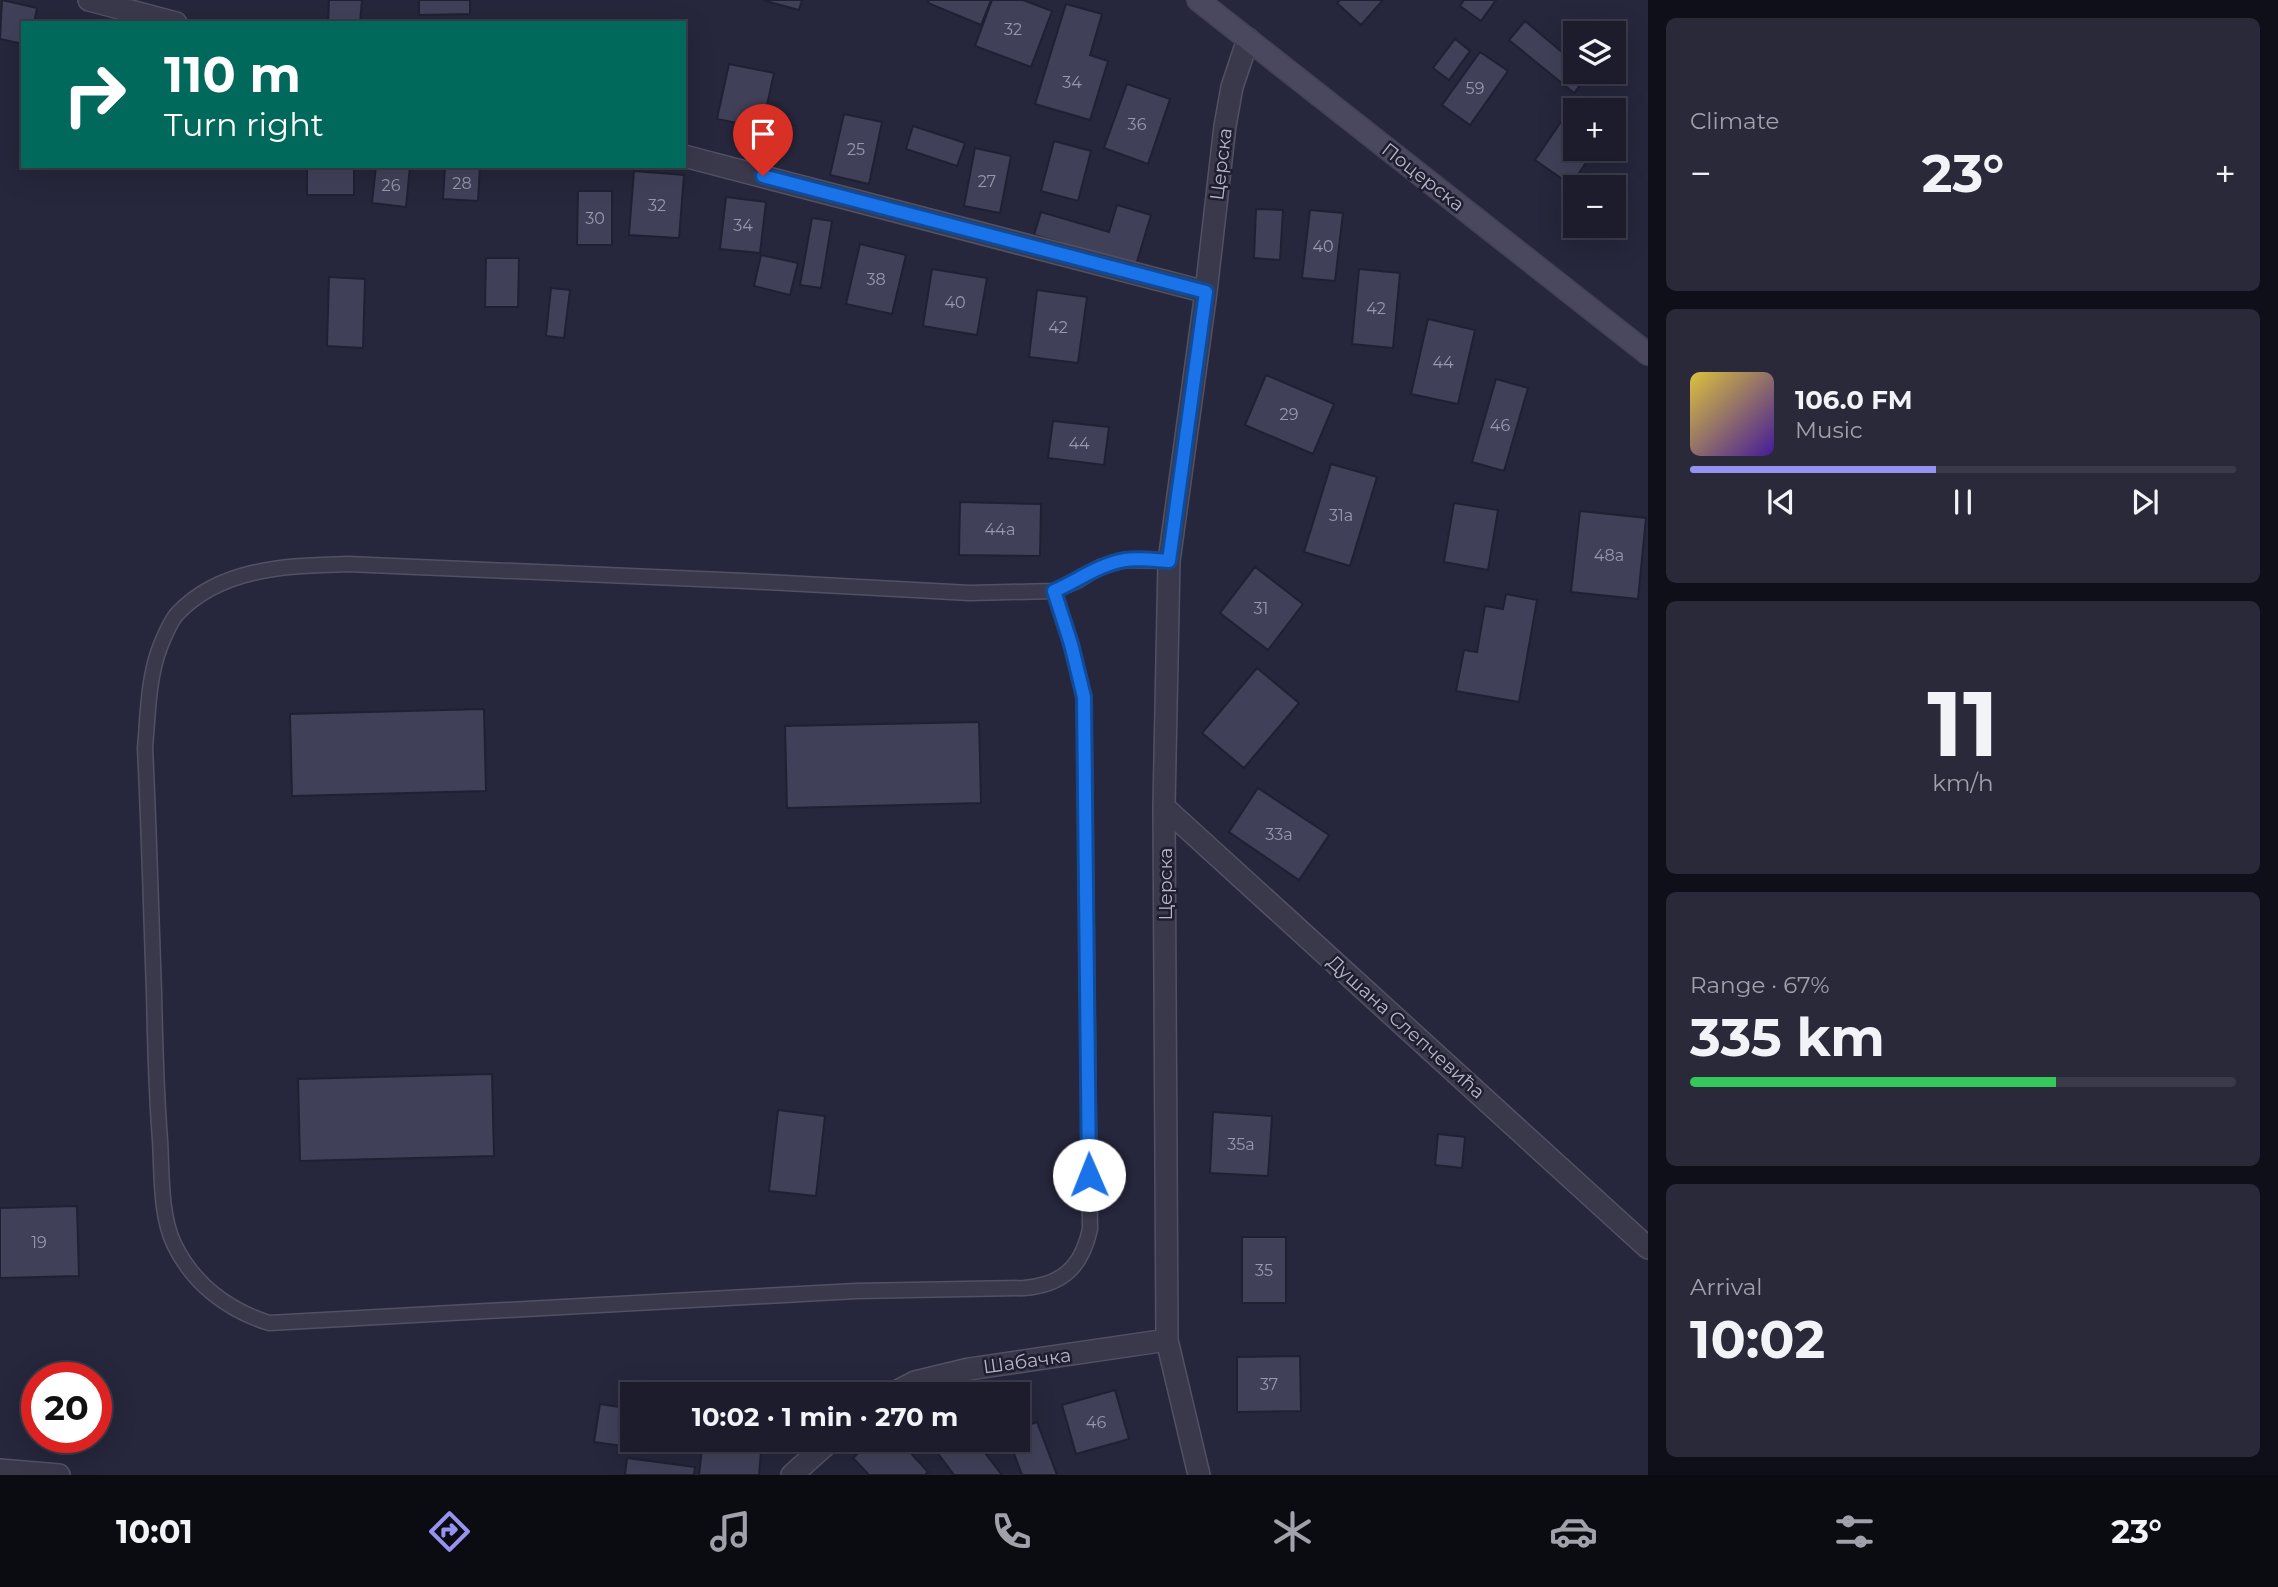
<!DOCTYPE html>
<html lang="en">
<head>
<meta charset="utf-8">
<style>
	:root { --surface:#1c1c2d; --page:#292939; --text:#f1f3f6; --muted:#a0a1aa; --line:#3a3a49; --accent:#9592f0 }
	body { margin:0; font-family:Montserrat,sans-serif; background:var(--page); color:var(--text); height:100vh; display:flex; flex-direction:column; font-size:26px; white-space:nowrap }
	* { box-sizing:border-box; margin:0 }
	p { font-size:23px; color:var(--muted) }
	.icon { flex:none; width:38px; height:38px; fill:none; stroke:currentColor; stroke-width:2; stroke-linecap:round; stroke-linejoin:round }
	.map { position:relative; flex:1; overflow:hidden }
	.panel { display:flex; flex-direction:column; gap:18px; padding:18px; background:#0f0f19; width:630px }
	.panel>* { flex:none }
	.banner { position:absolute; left:21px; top:21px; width:665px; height:147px; border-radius:0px; box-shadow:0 7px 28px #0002,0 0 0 2px var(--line); background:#00695c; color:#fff; overflow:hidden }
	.fabs { position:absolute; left:1563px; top:21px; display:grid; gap:14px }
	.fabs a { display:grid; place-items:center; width:63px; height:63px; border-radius:0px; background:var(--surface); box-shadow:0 7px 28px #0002,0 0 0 2px var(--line); font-size:35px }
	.speed { position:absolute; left:21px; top:1362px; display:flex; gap:14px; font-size:35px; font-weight:700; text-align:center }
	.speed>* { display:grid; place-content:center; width:91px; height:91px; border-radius:50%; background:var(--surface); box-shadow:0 7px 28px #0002,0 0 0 2px var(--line); line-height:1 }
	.speed .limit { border:10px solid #d22; background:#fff; color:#111 }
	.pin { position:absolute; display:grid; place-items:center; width:60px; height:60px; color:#fff; margin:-72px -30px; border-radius:50% 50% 50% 0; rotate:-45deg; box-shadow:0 0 7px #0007 }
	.pin .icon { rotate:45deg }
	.me { position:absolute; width:77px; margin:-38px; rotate:359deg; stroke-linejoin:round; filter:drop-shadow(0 0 5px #0008) }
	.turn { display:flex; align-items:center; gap:24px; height:147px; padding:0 28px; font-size:32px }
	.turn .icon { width:91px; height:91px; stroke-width:2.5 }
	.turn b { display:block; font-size:49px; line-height:60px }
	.big { font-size:52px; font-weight:700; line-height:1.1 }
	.panel .card { flex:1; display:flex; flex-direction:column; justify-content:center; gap:10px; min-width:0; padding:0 24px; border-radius:10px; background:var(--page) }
	.panel .dial { align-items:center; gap:0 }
	.dial b { font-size:91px; line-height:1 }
	.song { display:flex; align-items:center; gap:21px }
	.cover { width:84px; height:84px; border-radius:10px; background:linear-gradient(135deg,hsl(50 70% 55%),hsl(260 70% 35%)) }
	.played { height:7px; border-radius:4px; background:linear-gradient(90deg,var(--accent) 45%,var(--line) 45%) }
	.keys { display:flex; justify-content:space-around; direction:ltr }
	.heat { display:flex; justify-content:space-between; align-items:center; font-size:38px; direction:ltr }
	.charge { height:10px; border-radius:5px; background:linear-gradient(90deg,#34c759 67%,var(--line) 0) }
	.trip { position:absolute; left:620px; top:1382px; width:410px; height:70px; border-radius:0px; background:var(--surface); box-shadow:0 7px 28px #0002,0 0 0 2px var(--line); font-weight:700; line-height:70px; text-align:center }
	.dock { display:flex; height:112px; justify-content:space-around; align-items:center; background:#0b0b12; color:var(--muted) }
	.dock .icon { width:49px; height:49px }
	.dock .active { color:var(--accent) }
	.dock b { font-size:32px; color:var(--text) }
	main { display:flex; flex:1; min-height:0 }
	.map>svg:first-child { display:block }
</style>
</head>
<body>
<main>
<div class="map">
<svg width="1648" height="1475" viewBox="0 0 1648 1475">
	<rect width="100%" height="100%" fill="#26263c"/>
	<path fill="#404059" stroke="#212033" stroke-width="2" d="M2 0 37 8 34 23H23V44L0 39Z
		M329 0H362L360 23H328Z
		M419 0H470V14L419 15Z
		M762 0H802L799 10Z
		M929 0H991L981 25 928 3Z
		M992 0H1023L1052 11 1031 67 975 46Z
		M1340 0H1383L1361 25 1337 3Z
		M1464 0H1496L1481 21 1460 6Z
		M1066 4 1102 14 1090 55 1108 61 1090 120 1035 104Z
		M1525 21 1575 63V72H1586L1589 74 1574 93 1509 40Z
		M1455 39 1470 51 1449 80 1433 68Z
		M1480 52 1508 71 1470 125 1442 105Z
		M729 64 774 73 762 128 717 119Z
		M1127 84 1170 99 1148 164 1104 148Z
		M1576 100 1590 110H1575V149H1595L1571 185 1535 160Z
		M844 114 882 122 869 184 830 175Z
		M913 126 965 143 957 166 906 149Z
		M1054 141 1091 151 1078 201 1041 191Z
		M975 148 1011 156 1000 213 964 206Z
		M307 166H354V195H307Z
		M376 166H410L406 207 372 203Z
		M445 166H480L478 201 443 199Z
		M634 171 684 175 679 238 629 235Z
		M578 191H612V245H577Z
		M726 197 766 202 760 253 720 249Z
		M1117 205 1151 215 1136 265 1034 235 1041 212 1109 232Z
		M1256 209 1283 210 1280 260 1254 258Z
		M1310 210 1343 213 1335 281 1302 278Z
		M812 218 832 221 821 288 800 285Z
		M860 244 906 255 892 314 846 304Z
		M761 255 798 263 790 295 754 286Z
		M486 258H519L518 307H485Z
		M932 269 987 278 977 335 923 326Z
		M1359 269 1400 273 1393 348 1352 344Z
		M329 277 365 279 363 348 327 346Z
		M551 288 570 290 564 338 546 336Z
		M1037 290 1087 297 1078 363 1029 357Z
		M1428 319 1475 330 1458 404 1411 394Z
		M1266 375 1334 404 1313 454 1245 425Z
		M1496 379 1528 388 1504 471 1472 462Z
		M1053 421 1109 427 1104 465 1048 458Z
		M1331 464 1377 477 1350 566 1304 552Z
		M960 502 1041 504 1040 556 959 555Z
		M1454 503 1498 510 1488 570 1444 562Z
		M1580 511 1646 518 1638 599 1571 592Z
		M1255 567 1303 604 1268 650 1220 613Z
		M1506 594 1537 600 1519 702 1456 691 1464 650 1477 652 1485 606 1503 609Z
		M1257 668 1299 703 1244 768 1202 733Z
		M484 709 486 791 292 796 290 714Z
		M979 722 981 803 787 808 785 726Z
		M1258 788 1329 835 1299 880 1229 832Z
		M492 1074 494 1156 300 1161 298 1079Z
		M778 1110 825 1116 816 1196 769 1191Z
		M1213 1112 1272 1116 1268 1176 1210 1173Z
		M1438 1134 1465 1137 1462 1168 1435 1165Z
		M77 1206 79 1276 0 1278V1208Z
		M1242 1237H1286V1303H1242Z
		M1300 1356 1301 1411 1237 1412V1357Z
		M1115 1390 1129 1439 1076 1454 1062 1405Z
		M600 1404 632 1409V1440H638L637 1448 594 1442Z
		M1037 1422 1057 1475H1022L1009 1440H1017V1429Z
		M703 1440H762L759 1475H699Z
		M872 1440H899L928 1472 925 1475H869L853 1458Z
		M928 1440H975L1002 1475H954Z
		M627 1458 695 1467 694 1475H625Z"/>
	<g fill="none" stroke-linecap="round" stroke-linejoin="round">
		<defs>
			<path id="lane" d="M1054 591 1071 644 1084 697 1090 1229C1082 1266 1063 1285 1024 1288L856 1291 269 1323C228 1310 193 1284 174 1244 160 1215 162 1172 160 1140 156 1091 155 1041 154 992 151 910 149 829 145 748 148 715 148 678 160 647 164 637 170 622 177 614 221 567 288 566 347 564L746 581 970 593 1054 591 1077 581 1100 567 1124 560 1169 561"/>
			<path id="street" d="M89 0 176 23
				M684 156 1206 292
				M1164 807 1648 1248
				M890 1395 915 1382 969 1369 1167 1340
				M0 1470 59 1475
				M792 1475 831 1440
				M1199 1475 1167 1340 1164 807 1169 561 1206 292 1225 126 1232 87 1248 39"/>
			<path id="secondary" d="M1198 0 1648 354"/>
		</defs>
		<use href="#lane" stroke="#525164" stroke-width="17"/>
		<use href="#street" stroke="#525164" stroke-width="24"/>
		<use href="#secondary" stroke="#434255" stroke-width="24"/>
		<use href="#lane" stroke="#3a394c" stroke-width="14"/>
		<use href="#street" stroke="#3a394c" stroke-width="21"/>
		<use href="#secondary" stroke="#49485f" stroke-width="21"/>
	</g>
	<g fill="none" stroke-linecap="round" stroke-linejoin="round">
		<defs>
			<path id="route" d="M763 176 1206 292 1169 561C1155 560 1139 558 1125 560 1100 564 1077 581 1054 591L1071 644 1084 697 1089 1175"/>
		</defs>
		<use href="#route" stroke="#114b97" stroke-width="18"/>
		<use href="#route" stroke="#1a73e8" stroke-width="12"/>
	</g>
	<g text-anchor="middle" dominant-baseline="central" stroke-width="5" stroke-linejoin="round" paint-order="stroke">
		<g font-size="16" fill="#9898ac">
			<text x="1013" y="29">32</text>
			<text x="1072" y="82">34</text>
			<text x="1475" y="88">59</text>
			<text x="1137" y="124">36</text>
			<text x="856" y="149">25</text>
			<text x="987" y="181">27</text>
			<text x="462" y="183">28</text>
			<text x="391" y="185">26</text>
			<text x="657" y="205">32</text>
			<text x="595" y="218">30</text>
			<text x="743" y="225">34</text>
			<text x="1323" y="246">40</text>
			<text x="876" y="279">38</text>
			<text x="955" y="302">40</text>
			<text x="1376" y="308">42</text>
			<text x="1058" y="327">42</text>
			<text x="1443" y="362">44</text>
			<text x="1289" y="414">29</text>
			<text x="1500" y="425">46</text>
			<text x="1079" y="443">44</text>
			<text x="1341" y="515">31a</text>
			<text x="1000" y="529">44a</text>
			<text x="1609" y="555">48a</text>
			<text x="1261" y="608">31</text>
			<text x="1279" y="834">33a</text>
			<text x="1241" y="1144">35a</text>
			<text x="39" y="1242">19</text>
			<text x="1264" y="1270">35</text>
			<text x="1269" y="1384">37</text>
			<text x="1096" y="1422">46</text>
		</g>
		<g font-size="19" fill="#b6b5c7" stroke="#1f1e31">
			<text transform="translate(1221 164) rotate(-83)">Церска</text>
			<text transform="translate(1423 177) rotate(38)">Поцерска</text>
			<text transform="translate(1165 884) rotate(-90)">Церска</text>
			<text transform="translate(1406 1027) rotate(42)">Душана Слепчевића</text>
			<text transform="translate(1027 1361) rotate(-8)">Шабачка</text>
		</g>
	</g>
</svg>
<div class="fabs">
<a><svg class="icon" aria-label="layers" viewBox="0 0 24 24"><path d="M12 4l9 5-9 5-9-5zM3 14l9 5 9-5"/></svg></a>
<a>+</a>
<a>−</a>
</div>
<div class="speed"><div class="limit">20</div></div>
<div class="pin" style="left:763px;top:176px;background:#d93025"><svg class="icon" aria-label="arrive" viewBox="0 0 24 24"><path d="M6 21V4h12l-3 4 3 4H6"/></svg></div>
<svg class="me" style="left:1089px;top:1175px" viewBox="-20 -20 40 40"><circle r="19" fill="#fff"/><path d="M0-13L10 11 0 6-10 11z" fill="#1a73e8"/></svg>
<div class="trip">10:02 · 1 min · 270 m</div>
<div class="banner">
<div class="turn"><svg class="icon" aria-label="right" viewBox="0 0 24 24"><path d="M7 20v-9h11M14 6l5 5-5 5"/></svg><div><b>110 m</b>Turn right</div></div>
</div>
</div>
<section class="panel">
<div class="card"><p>Climate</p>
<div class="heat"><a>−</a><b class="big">23°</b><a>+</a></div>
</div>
<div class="card">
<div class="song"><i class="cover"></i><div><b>106.0 FM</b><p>Music</p></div></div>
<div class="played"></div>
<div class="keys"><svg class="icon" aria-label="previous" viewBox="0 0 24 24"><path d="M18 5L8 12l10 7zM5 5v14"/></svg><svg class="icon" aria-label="pause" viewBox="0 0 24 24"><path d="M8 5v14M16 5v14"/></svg><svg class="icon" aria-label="next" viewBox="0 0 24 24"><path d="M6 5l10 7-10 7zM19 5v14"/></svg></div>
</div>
<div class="card dial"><b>11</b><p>km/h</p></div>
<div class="card"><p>Range · 67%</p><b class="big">335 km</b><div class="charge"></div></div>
<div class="card"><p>Arrival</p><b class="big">10:02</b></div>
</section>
</main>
<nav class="dock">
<b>10:01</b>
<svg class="icon active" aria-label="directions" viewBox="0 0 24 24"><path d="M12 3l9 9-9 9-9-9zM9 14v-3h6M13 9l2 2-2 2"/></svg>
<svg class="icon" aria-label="music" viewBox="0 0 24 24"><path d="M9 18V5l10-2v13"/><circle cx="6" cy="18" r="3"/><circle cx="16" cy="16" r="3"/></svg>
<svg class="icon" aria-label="phone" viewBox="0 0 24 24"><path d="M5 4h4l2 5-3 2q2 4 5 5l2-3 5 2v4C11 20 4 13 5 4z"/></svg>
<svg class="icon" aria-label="climate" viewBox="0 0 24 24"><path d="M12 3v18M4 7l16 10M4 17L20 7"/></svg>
<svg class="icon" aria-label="car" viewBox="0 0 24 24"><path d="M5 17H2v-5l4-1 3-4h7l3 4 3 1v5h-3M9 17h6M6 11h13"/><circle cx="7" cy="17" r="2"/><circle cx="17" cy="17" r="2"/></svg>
<svg class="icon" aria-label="filters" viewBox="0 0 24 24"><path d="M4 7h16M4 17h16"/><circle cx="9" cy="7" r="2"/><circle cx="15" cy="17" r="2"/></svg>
<b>23°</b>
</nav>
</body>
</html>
